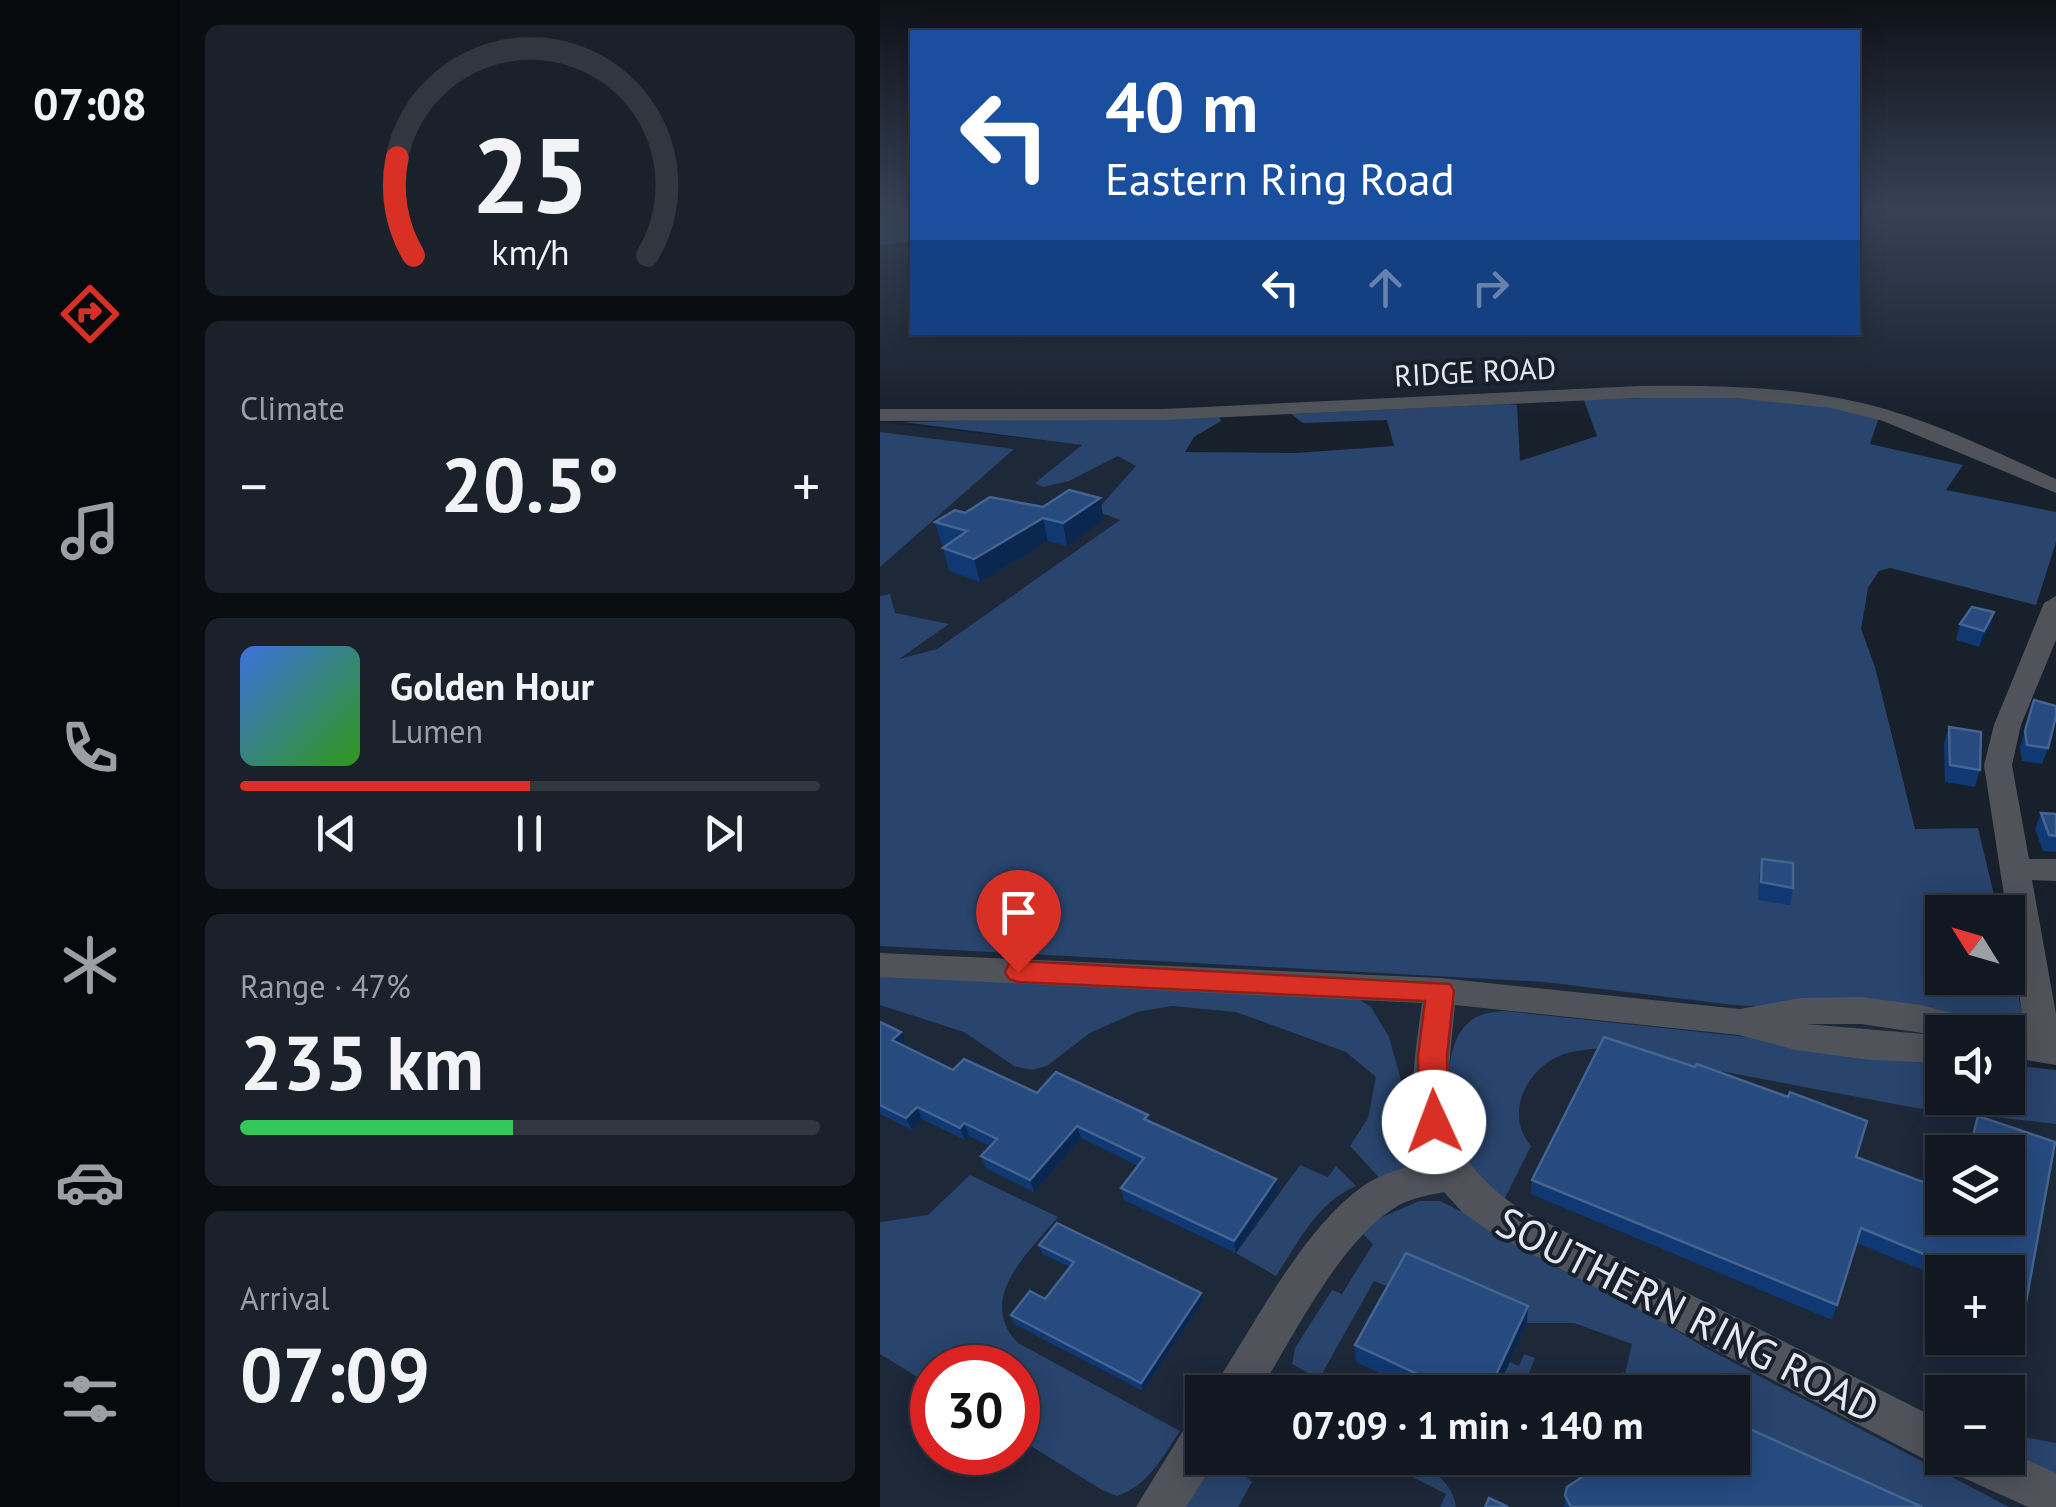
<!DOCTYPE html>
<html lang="en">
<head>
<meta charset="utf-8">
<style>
	:root { --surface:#121821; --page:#1b212a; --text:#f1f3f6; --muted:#9ca0a5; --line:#31373f; --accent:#d93025 }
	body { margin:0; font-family:"PT Sans",sans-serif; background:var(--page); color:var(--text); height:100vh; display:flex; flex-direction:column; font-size:38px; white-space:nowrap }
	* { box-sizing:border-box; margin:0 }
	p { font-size:32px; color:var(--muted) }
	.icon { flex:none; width:55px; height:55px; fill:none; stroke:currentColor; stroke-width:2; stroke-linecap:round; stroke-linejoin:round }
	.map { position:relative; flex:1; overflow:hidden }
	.details { display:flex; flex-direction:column; gap:25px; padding:25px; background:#0a0d12; width:700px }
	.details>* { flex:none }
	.banner { position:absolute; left:30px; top:30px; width:950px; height:305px; border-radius:0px; box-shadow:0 5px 25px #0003,0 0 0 2px var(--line); background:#1a4fa0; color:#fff; overflow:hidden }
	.needle { width:65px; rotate:307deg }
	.buttons { position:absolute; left:1045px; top:895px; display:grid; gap:20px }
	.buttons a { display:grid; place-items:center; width:100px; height:100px; border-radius:0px; background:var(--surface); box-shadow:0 5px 25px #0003,0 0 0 2px var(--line); font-size:50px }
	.speed { position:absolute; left:30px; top:1345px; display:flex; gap:20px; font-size:50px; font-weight:700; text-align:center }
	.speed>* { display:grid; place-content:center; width:130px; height:130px; border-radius:50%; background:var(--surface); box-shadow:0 5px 25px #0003,0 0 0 2px var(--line); line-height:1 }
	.speed .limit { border:15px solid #d22; background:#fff; color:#111 }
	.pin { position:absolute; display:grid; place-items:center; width:85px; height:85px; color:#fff; margin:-102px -42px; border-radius:50% 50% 50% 0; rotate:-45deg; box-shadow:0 0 10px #0007 }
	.pin .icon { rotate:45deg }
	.me { position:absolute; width:110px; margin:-55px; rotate:358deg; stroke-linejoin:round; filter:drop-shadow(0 0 8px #0008) }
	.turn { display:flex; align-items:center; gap:35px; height:210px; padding:0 30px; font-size:45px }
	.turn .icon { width:130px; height:130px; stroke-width:2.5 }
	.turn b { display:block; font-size:70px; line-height:85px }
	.lanes { display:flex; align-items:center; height:95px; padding:0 30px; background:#0003; justify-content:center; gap:50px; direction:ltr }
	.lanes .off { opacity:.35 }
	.big { font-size:75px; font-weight:600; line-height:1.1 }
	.details .tile { flex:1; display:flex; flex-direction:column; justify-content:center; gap:15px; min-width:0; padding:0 35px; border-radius:15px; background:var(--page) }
	.details .dial { align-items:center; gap:0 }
	.dial svg { height:260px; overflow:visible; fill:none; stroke:var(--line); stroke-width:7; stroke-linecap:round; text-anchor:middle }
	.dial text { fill:var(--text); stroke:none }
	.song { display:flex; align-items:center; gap:30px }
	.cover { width:120px; height:120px; border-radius:15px; background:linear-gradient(135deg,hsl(220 70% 55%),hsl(110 70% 35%)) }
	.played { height:10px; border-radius:5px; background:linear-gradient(90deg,var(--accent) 50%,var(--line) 50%) }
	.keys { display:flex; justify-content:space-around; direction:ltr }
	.heat { display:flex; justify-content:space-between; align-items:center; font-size:55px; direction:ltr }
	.charge { height:15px; border-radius:8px; background:linear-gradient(90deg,#34c759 47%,var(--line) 0) }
	.trip { position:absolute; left:305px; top:1375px; width:565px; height:100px; border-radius:0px; background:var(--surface); box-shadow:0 5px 25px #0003,0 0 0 2px var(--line); font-weight:600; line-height:100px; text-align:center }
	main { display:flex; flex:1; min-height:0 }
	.tab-bar { display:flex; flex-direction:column; width:180px; justify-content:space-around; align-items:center; background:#070a0d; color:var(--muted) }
	.tab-bar .icon { width:70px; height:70px }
	.tab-bar .current { color:var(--accent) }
	.tab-bar b { font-size:45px; color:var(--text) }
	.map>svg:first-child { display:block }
</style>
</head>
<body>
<main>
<nav class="tab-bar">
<b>07:08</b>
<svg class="icon current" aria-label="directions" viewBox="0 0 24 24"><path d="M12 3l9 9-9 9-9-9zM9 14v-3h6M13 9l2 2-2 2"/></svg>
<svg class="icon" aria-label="music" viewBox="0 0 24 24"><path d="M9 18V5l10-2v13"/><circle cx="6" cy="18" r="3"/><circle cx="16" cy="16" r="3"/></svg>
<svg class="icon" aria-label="phone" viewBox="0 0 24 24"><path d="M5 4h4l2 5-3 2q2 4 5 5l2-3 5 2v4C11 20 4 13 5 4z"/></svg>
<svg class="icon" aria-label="climate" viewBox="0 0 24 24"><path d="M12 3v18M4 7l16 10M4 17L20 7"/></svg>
<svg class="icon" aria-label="car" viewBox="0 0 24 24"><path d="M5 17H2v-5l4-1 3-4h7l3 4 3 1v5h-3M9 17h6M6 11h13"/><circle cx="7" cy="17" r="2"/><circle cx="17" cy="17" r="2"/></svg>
<svg class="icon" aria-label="filters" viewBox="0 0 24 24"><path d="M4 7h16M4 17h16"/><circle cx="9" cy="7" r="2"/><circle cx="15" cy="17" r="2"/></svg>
</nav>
<section class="details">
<div class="tile dial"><svg viewBox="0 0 100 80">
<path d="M14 69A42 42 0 1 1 86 69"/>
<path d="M14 69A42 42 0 0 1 9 39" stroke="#d93025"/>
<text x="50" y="56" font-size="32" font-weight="700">25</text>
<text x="50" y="72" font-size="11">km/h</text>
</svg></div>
<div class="tile"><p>Climate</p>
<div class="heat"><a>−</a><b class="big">20.5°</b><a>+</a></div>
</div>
<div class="tile">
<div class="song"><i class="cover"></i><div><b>Golden Hour</b><p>Lumen</p></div></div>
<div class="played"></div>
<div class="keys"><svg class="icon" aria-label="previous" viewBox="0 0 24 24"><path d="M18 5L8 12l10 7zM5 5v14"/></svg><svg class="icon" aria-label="pause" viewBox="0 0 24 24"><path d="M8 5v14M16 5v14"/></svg><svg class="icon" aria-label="next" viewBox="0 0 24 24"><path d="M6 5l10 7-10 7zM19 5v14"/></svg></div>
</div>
<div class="tile"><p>Range · 47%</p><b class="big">235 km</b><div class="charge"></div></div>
<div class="tile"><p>Arrival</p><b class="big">07:09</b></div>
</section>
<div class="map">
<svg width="1176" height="1507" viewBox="0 0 1176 1507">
	<rect width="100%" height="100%" fill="#18202c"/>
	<path fill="#1d2839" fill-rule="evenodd" d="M0 422 204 445 1010 568 999 571 988 588 981 629 995 667 854 1005 1145 1024 1152 1067 1176 1070V1507H0ZM1062 1032H1128V1098H1062ZM1062 1152H1128V1218H1062ZM1062 1272H1128V1338H1062ZM52 1368H138V1452H52ZM322 1392H852V1458H322ZM1062 1392H1128V1458H1062Z"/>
	<path fill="#29446d" d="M11 209H32V242L0 245V212Z
		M826 396 939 404 999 417 990 444 1083 465 1066 490 1176 512V542L1156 605 1010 568 999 571 988 588 981 629 995 667 1035 829 1098 828 1118 912H1062V978H1128V953L1145 1024 853 1005 665 982 0 946V596L10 594 15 613 69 624 19 659 57 649 240 520 216 511 256 466 238 456 189 481 163 487 155 483 202 445 22 422 339 416 341 421 314 437 305 452 416 453 514 446 507 420 423 423 411 414 629 404 637 405 640 461 717 436 704 400Z
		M0 432 134 449 0 567Z
		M0 972 471 994 491 1007 509 1037 539 1145 531 1165 504 1183 470 1146 488 1118 496 1077 466 1052 356 1012 292 1006 257 1012 210 1033 167 1066 152 1070 134 1066 84 1032 0 1005Z
		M624 1011 1062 1058V1098H1128V1065L1176 1070V1124L1036 1108 718 1048C705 1050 691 1051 679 1056 644 1072 625 1116 651 1146L622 1204C605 1184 585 1164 577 1139 566 1107 561 1040 593 1019 602 1013 613 1012 624 1011Z
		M420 1165 448 1177 456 1166 476 1186C437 1203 419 1241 396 1276L356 1253Z
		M90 1175 178 1217C149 1252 95 1299 138 1343L300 1431C282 1458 269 1485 237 1496L222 1490 138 1438V1368H52V1386L0 1354V1222L48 1215Z
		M539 1201H560L685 1262 822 1346 1129 1507H1000L853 1439 852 1392H744L741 1391 752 1344 694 1323H647L527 1270 516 1290 494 1281 439 1379 412 1364 415 1348 452 1290 462 1294 493 1244 483 1234 498 1219Z
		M644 1354 655 1358 647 1378 665 1386 663 1392H616L630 1362 639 1366Z
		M1128 1434 1176 1443V1485L1121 1458H1128Z
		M339 1458H364L376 1464 367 1478 372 1482 358 1507H305Z
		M495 1458C525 1457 572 1470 576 1507H560L566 1494Z"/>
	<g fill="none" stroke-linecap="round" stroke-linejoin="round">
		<path fill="#50545a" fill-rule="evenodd" d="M759 386C834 385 909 386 982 403 1050 419 1113 451 1176 479V493L1003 421 951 408 855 398H759L283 420 0 421V409H283Z
			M1176 596V640L1141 725 1132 765 1149 859H1176V881L1152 880 1176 1014V1065L1128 1057V1032H1118L1128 1029 1145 1032 1104 765 1114 725 1164 603Z
			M0 953 560 978 860 1009 920 998 981 997 1041 1005 1107 1022 1112 1032H1062V1063L990 1060 916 1050 859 1035 575 1005C566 1099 554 1151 640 1209L1062 1421V1458H1128V1451L1176 1473V1507H1148L1075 1474 1070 1463 1062 1466 1046 1460 612 1233 582 1212 564 1192C549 1195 533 1198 519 1205 461 1238 414 1336 379 1392H334L340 1377C379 1317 424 1228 483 1186 502 1173 526 1167 548 1162 524 1113 535 1055 542 1003L0 977ZM926 1024H981L1056 1035Z
			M322 1420V1458H338L306 1507H256L306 1426Z"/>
	</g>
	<path fill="#103872" d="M85 513 224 520 187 546 168 541 100 582 69 571 63 548 65 546 62 545 55 522Z
		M1114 612 1110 628 1099 647 1076 640 1080 624Z
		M1154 700 1168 748 1162 764 1142 761 1140 747Z
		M1069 727 1100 770 1095 787 1065 782 1064 743Z
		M1161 813 1176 814V852L1163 851 1155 829Z
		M882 859 913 888 910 905 878 900 879 877Z
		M0 1022 26 1044 24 1046 73 1070 269 1121 396 1179 398 1191 356 1253 244 1200 241 1188 258 1166 201 1138 154 1192 106 1168 101 1156 110 1146 89 1136 85 1140 42 1119 32 1130 0 1114Z
		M724 1037 815 1067 817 1064 908 1097 910 1092 987 1121 976 1157 1062 1189V1218H1128V1152H1087L1098 1116 1175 1142 1145 1308 1138 1323 1128 1318V1272H1062V1292L1059 1291 1062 1278 977 1243 952 1320 651 1194 652 1180Z
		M159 1245 323 1301 263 1391 134 1324 131 1315 165 1299 190 1267 162 1254Z
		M647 1323 615 1392H541L476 1362 475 1345Z
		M685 1495 1042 1507H684Z"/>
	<path fill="#0a2750" d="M220 498 224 520 187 546 183 523Z
		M163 518 168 541 100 582 94 559Z
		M1114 612 1110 628 1099 647 1104 631Z
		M21 1032 26 1044 17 1053 12 1040Z
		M37 1107 42 1119 32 1130 26 1118Z
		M84 1123 89 1136 85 1140 80 1128Z
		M197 1126 201 1138 154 1192 150 1180Z
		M396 1179 398 1191 356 1253 354 1241Z
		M321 1293 323 1301 263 1391 261 1383Z
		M648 1306 647 1323 615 1392H608Z"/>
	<path fill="#274b7f" stroke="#446491" stroke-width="2.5" d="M189 490 220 498 183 523 163 518 94 559 63 548 87 531 55 522 75 510 85 513 110 497 163 507Z
		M1092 607 1114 612 1104 631 1080 624Z
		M1154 700 1176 706V716L1168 748 1147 745 1145 731Z
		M1069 727 1101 732 1100 770 1070 765Z
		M1161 813 1176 814V836L1169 835Z
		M882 859 913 863V888L881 882Z
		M0 1022 21 1032 12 1040 73 1070 84 1059 157 1093 176 1072 268 1115 264 1119 396 1179 354 1241 241 1188 264 1158 197 1126 150 1180 101 1156 117 1139 84 1123 80 1128 37 1107 26 1118 0 1105Z
		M724 1037 815 1067 817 1064 908 1097 910 1092 987 1121 976 1157 1062 1189V1218H1128V1152H1089L1098 1116 1175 1142 1145 1308 1128 1301V1272H1066L1068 1264 981 1228 957 1305 652 1180Z
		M177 1223 321 1293 261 1383 131 1315 150 1291 165 1299 194 1262 159 1245Z
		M526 1253 648 1306 608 1392H576L475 1345Z
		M743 1374 782 1392H736Z
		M852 1421 1042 1507H691L685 1495 687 1487 705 1475 712 1458H852Z
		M609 1498 628 1507H605Z"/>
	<linearGradient id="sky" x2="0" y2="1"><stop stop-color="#0d1218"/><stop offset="0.5" stop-color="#374256"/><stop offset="1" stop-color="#374256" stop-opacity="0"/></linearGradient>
	<rect width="1176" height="420" fill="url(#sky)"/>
	<path fill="#d93025" stroke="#8d1f18" stroke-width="2.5" d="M138 961 570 984 574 991 567 1056 569 1122 565 1131 554 1135 544 1131 539 1122 538 1056 545 1001 138 982 129 979 125 972 129 964Z"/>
	<g text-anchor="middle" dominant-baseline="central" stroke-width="8" stroke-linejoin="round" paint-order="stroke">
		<g font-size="30" fill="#e3e9f1" stroke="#18202c">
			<text transform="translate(595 371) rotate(-3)">RIDGE ROAD</text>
		</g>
		<g font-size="42" fill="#e3e9f1" stroke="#18202c">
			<text transform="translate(808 1314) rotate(27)">SOUTHERN RING ROAD</text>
		</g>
	</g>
</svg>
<div class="buttons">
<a><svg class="needle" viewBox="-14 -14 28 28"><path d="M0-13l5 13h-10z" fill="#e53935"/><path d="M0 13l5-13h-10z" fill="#9ca0a5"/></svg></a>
<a><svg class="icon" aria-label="sound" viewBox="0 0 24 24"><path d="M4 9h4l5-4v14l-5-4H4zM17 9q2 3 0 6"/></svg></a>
<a><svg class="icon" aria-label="layers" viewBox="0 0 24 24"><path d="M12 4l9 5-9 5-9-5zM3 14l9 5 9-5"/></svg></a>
<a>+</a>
<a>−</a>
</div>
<div class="speed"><div class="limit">30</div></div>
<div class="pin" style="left:138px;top:972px;background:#d93025"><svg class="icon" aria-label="arrive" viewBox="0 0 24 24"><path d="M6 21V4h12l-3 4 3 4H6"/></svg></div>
<svg class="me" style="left:554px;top:1122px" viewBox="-20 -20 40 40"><circle r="19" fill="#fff"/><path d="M0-13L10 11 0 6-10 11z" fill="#d93025"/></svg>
<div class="trip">07:09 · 1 min · 140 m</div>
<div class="banner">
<div class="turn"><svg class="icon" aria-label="left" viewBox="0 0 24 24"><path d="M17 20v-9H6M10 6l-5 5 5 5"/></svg><div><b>40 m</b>Eastern Ring Road</div></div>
<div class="lanes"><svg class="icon" aria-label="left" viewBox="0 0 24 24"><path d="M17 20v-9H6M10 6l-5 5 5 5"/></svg><svg class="icon off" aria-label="ahead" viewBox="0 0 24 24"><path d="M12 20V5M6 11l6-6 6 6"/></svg><svg class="icon off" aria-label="right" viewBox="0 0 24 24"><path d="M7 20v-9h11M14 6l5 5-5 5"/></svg></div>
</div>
</div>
</main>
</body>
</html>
